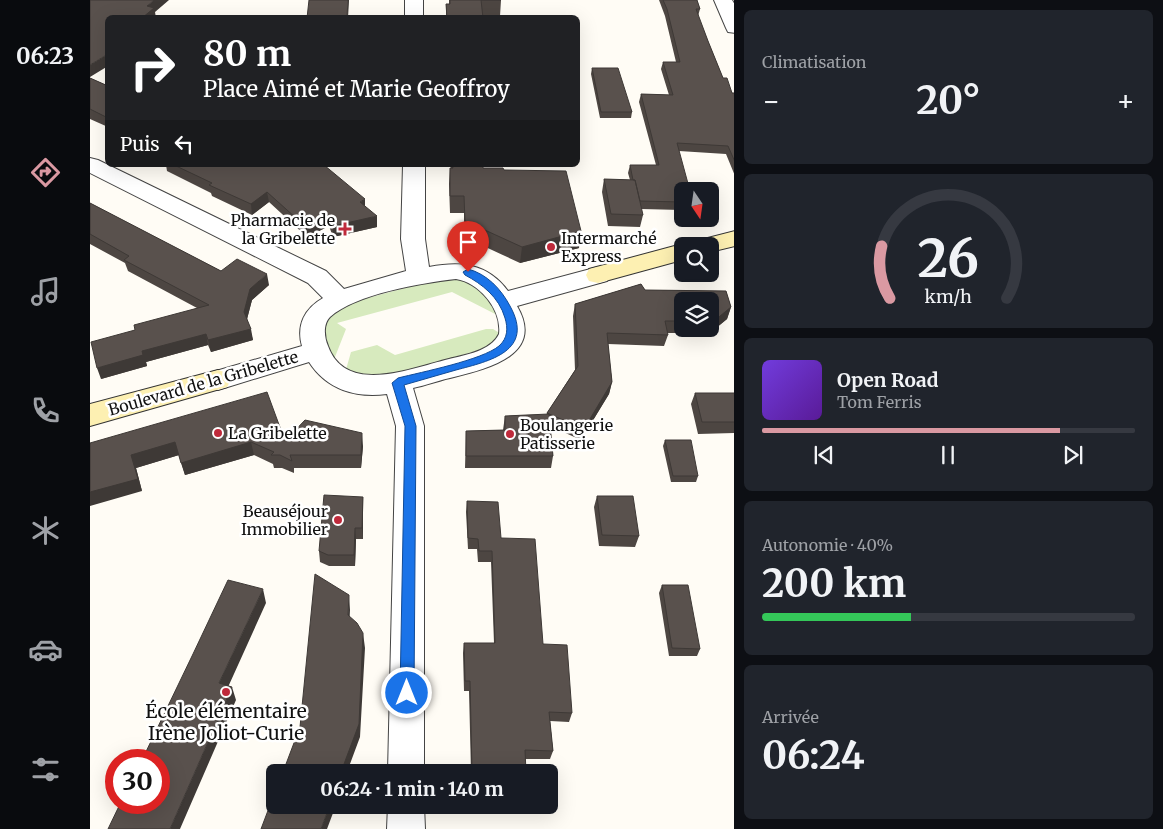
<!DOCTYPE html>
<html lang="fr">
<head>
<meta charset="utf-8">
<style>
	:root { --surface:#171b24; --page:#20242c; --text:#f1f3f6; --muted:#9ea1a6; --line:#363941; --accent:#da99a2 }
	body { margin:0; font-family:Merriweather,serif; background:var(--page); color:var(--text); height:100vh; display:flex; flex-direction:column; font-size:19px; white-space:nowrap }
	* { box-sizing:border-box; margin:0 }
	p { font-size:16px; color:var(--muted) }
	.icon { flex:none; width:28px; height:28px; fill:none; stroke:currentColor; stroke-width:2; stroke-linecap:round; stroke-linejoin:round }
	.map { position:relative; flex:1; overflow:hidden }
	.side { display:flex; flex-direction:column; gap:10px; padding:10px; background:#0d0f14; width:429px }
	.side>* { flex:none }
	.top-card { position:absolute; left:15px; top:15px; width:475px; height:152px; border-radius:8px; box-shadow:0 5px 20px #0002; background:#202124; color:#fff; overflow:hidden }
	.needle { width:32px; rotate:167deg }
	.fabs { position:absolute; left:584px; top:182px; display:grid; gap:10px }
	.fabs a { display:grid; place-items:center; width:45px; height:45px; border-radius:8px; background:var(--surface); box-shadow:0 5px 20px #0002; font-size:25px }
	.speed { position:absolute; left:15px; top:749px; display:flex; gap:10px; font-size:25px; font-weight:700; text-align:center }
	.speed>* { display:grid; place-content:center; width:65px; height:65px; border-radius:50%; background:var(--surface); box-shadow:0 5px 20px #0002; line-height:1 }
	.speed .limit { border:8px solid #d22; background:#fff; color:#111 }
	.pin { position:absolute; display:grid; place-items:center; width:42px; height:42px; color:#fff; margin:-51px -21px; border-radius:50% 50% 50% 0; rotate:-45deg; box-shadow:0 0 5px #0007 }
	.pin .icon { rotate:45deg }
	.me { position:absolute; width:55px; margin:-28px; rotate:0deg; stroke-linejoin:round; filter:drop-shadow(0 0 4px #0008) }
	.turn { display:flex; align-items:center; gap:18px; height:105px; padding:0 15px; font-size:22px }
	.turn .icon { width:65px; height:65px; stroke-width:2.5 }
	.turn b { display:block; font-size:35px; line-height:42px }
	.then { display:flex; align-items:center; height:48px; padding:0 15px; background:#0003; gap:10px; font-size:19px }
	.big { font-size:38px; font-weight:700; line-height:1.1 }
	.side .widget { flex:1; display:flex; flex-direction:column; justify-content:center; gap:8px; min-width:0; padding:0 18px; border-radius:8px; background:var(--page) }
	.side .dial { align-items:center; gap:0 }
	.dial svg { height:130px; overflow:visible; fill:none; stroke:var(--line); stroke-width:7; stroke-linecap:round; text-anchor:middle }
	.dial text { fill:var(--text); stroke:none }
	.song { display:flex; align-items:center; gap:15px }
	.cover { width:60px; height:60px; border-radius:8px; background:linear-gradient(135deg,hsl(260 70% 55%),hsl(270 70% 35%)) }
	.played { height:5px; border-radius:2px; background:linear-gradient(90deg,var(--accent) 80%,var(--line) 80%) }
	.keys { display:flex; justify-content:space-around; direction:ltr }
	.heat { display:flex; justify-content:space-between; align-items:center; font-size:28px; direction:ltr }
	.charge { height:8px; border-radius:4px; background:linear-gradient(90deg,#34c759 40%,var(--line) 0) }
	.trip { position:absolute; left:176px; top:764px; width:292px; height:50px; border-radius:8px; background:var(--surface); box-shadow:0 5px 20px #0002; font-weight:700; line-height:50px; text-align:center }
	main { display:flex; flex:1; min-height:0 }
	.dock { display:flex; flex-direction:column; width:90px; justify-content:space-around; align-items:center; background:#090b0e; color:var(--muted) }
	.dock .icon { width:35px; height:35px }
	.dock .on { color:var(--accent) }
	.dock b { font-size:22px; color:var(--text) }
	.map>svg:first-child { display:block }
</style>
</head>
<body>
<main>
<nav class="dock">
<b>06:23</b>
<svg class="icon on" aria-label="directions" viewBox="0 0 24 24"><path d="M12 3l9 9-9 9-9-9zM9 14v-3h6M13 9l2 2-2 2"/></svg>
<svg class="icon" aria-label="music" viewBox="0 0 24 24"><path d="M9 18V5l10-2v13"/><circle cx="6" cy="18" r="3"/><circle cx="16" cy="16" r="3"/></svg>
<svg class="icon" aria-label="phone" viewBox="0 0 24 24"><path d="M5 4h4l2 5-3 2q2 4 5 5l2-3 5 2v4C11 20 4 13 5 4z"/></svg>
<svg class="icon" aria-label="climate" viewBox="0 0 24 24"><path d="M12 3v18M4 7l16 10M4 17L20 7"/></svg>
<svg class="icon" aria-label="car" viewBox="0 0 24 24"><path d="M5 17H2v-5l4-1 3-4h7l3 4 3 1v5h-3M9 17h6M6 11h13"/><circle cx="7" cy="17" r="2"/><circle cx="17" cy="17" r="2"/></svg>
<svg class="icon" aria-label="filters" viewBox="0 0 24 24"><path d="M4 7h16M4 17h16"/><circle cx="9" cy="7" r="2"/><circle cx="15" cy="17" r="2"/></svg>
</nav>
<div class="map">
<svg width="645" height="829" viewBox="0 0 645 829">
	<rect width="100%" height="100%" fill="#fffcf5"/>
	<path fill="#d7eabe" d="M368 277 388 285 411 317 362 292 247 323 256 329 243 362 236 351 234 322 255 304 345 280Z
		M396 329H403L411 334 396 348 294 378 255 373 261 352 287 345 305 355Z"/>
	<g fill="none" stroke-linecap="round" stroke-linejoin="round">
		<defs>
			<path id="street" d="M315 0H333V18H315Z
				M624 0H642L645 5V33L638 32 636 28Z
				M0 158 8 160 236 271 254 289 316 271 311 239 313 165H335V239L339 267C371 261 397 263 418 291L508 267 517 269 520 275 517 281 427 306C455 354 400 368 364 377 350 380 337 385 323 388L334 426V772H298L306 426 297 394C266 398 237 390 219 362L128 390 119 387 115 380 119 373 212 346C206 325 215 308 233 298L218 283 0 173ZM366 279C390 283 412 310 409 334 401 351 375 355 359 359 322 368 256 396 238 346 234 337 233 324 240 317 266 294 331 283 366 279Z
				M298 805H334L335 829H297Z"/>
			<path id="secondary" d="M645 231V246L620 252V246H602L606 241Z
				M592 244 600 246H592V260L508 283 499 281 496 275 499 269Z
				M128 370 137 373 141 380 137 387 0 426V404Z"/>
		</defs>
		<use href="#street" stroke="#444" stroke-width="2"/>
		<use href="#secondary" stroke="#333" stroke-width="2"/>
		<use href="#street" fill="#fff" fill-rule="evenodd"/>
		<use href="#secondary" fill="#fdf0b2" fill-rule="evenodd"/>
	</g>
	<path fill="#4d4642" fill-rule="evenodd" d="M359 0H411L410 16H393V18H356V4H359Z
		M569 0H607L610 9 608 16 618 41 633 78 642 93H645V176L636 154 589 151 592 191V210L551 209 553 215 550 227 518 226 512 192 514 179 540 180 538 173 540 165H566L549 102 551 94 579 95 571 69 573 62H586L575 16Z
		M502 68 542 112 541 118H510L501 74Z
		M0 78 18 86V127L0 119Z
		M76 165H234L275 206 287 227 243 237 239 226 217 237 179 202 162 215 122 196 121 193 77 171Z
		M360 165H393V168L414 170 489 248 430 263 374 237V213H360L359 184 360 168H361Z
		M0 203 131 271 179 285 162 300 157 319 163 340 121 352 118 345 56 362 57 366 11 379 45 330 107 308 38 271 35 263 0 244Z
		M551 284 555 290 636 291 641 307 637 319 620 333H577L578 335 574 346 518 344 522 382 519 394 491 440 460 426 463 456 461 468H375L376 431 413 430 415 416 456 415 457 413 485 370 483 316 485 304ZM592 301H620V329H592Z
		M605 393H645V433L608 434 601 404Z
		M575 440 608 476 606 482H581L573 446Z
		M195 441 273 446 271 468H204V473L192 468H184L183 464 164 455 95 475 89 455 46 468 52 491 0 443Z
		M507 496 549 536 545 547 509 546 504 507Z
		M273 497V539H266L265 566H239L230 562 229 551Z
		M377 501 411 538 453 644 482 713 479 722 460 721 463 751 460 759H435L436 772H381L379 691H374L373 653 374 643H404L401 562H388L387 549H378L376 512Z
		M572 585 610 649 607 656H579L569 593Z"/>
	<path fill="#3e3936" d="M64 0H79L65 12 66 18H52L57 6Z
		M258 0H259L258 18H257Z
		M18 54V66L0 77V65Z
		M177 192 179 202 162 215 161 204Z
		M275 199V210L270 202Z
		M239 215V226L217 237 216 227Z
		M287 216V227L243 237V226Z
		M491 231 489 248 430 263 432 247Z
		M177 274 179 285 162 300 156 323 154 312 160 289Z
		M641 307 637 319 620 333 624 321Z
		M161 329 163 340 121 352 118 340Z
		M116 334 118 345 56 362 57 366 11 379 7 368 52 351Z
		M522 382 519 394 491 440 494 429Z
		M272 433 273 446 271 468V455Z
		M85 442 89 455 46 468 52 491 0 506V492L41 455Z
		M161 442 164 455 95 475 91 463Z
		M273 497V539L272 528Z
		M265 528 266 539 265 566 264 555Z
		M173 589 176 603 134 696 129 683Z
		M259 595 260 610 259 630 258 615Z
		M273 633 275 648 270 737 257 772H251Z
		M142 687 146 700 90 829H80Z
		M240 805H246L237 829H231Z"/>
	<path fill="#59514d" stroke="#3e3936" d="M0 0H64L57 6 64 8 52 18H18V54L0 65Z
		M219 0H258L257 18H217Z
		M360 0H411H391L393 18H357L356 4H360Z
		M573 0H607L610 9H606L618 41 633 78H637L642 93H645V162L638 146 587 143 600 191H592V202L550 201 545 180H543L540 165H569L551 94 583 95 573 62H590L577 9Z
		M502 68H528L542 112H511Z
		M0 78 18 86V118L0 109Z
		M84 165H234L275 199 270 202 287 216 243 226 239 215 216 227 177 192 161 204 119 185 122 183Z
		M362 165H393V168H413L414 170 476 171 491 231 432 247 375 221 374 196H360V168H363Z
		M514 179 545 180 553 215 521 214Z
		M0 203 131 271 147 259 177 274 160 289 154 312 161 329 118 340 116 334 52 351 53 355 7 368 1 342 45 330 44 325 119 305 34 260 39 256 0 234Z
		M551 284 555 290 636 291 641 307 624 321H620V301H592V321H575L578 335 517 333 522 382 494 429 457 413 488 366 485 304Z
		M177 392 195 441 215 420 272 433 271 455H200L202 461 190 455H181L184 452 161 442 91 463 85 442 41 455 48 479 0 492V443Z
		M605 393H645V422H612Z
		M459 414 463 456H376V431L415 430V416Z
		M575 440H601L608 476H583Z
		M234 495 273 497 272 528H265L264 555H238L229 551Z
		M507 496H543L549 536 512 535Z
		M377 501 408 502 411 538 445 539 453 644 477 645 482 713 459 712 463 751 435 750 436 772H382L380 681H375L374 643H405L402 551H389L388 539 378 538Z
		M225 574 259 595 258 615 267 623 273 633 269 724 251 772H193L210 727Z
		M138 580 173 589 129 683 142 687 80 829H18L31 802H69V760H52L103 654Z
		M572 585H598L610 649 582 648Z
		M185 792V805H240L231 829H171Z"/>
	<path fill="#1a73e8" stroke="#114b97" d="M378 269C397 274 411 289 420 306 445 351 400 361 366 370 349 375 331 380 314 385L326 426 324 693 322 698 317 700 312 698 310 693 315 426 302 383 308 378C332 372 392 360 409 346 418 338 418 328 415 318 409 297 392 284 375 275L373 272Z"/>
	<g fill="#bf2a3b" stroke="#fff" stroke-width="2">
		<path d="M252.5 221.5h5v5h5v5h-5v5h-5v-5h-5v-5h5z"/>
		<circle cx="461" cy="247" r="5"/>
		<circle cx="128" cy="433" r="5"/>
		<circle cx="420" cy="434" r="5"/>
		<circle cx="248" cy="520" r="5"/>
		<circle cx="136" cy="692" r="5"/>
	</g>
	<g text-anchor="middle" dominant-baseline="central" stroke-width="5" stroke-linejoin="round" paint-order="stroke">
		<g font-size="16" fill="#111" stroke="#fff" text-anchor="start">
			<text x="245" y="220" text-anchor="end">Pharmacie de<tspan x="245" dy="18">la Gribelette</tspan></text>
			<text x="471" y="238">Intermarché<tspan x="471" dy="18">Express</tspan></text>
			<text x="430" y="425">Boulangerie<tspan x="430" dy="18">Patisserie</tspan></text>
			<text x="138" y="433">La Gribelette</text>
			<text x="238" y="511" text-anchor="end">Beauséjour<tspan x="238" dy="18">Immobilier</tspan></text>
		</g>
		<g font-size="16" fill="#111" stroke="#fff">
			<text transform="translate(113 383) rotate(-16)">Boulevard de la Gribelette</text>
		</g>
		<g font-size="19" fill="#111" stroke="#fff">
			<text x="136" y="711">École élémentaire<tspan x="136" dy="22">Irène Joliot-Curie</tspan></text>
		</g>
	</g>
</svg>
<div class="fabs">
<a><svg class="needle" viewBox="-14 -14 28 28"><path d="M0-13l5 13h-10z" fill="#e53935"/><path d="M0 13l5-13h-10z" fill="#9ea1a6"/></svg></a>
<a><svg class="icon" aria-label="search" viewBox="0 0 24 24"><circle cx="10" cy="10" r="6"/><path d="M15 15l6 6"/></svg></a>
<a><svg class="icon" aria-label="layers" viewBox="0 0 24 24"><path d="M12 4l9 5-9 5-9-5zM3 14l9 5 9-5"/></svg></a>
</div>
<div class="speed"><div class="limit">30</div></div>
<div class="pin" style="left:378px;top:272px;background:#d93025"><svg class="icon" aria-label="arrive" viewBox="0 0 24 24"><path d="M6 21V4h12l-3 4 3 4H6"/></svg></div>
<svg class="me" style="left:317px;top:693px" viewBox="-20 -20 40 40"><circle r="17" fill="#1a73e8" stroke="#fff" stroke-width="3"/><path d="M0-11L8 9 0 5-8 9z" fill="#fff"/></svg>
<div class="trip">06:24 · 1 min · 140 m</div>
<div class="top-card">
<div class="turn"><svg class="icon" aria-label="right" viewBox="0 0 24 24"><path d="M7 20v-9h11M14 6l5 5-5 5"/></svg><div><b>80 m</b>Place Aimé et Marie Geoffroy</div></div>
<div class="then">Puis<svg class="icon" aria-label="left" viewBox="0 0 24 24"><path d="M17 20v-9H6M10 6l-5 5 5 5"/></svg></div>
</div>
</div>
<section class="side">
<div class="widget"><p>Climatisation</p>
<div class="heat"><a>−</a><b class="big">20°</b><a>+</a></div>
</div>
<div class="widget dial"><svg viewBox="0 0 100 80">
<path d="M14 69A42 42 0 1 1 86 69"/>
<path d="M14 69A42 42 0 0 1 9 37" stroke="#da99a2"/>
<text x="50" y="56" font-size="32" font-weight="700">26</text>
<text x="50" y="72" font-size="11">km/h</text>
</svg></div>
<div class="widget">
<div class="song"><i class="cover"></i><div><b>Open Road</b><p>Tom Ferris</p></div></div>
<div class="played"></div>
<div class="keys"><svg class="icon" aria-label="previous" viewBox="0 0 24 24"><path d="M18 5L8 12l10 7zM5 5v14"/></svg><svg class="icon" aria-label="pause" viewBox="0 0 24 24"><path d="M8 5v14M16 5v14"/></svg><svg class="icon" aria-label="next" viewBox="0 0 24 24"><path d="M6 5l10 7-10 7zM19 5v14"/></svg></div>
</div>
<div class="widget"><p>Autonomie · 40%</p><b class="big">200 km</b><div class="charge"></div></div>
<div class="widget"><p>Arrivée</p><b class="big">06:24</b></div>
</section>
</main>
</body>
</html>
